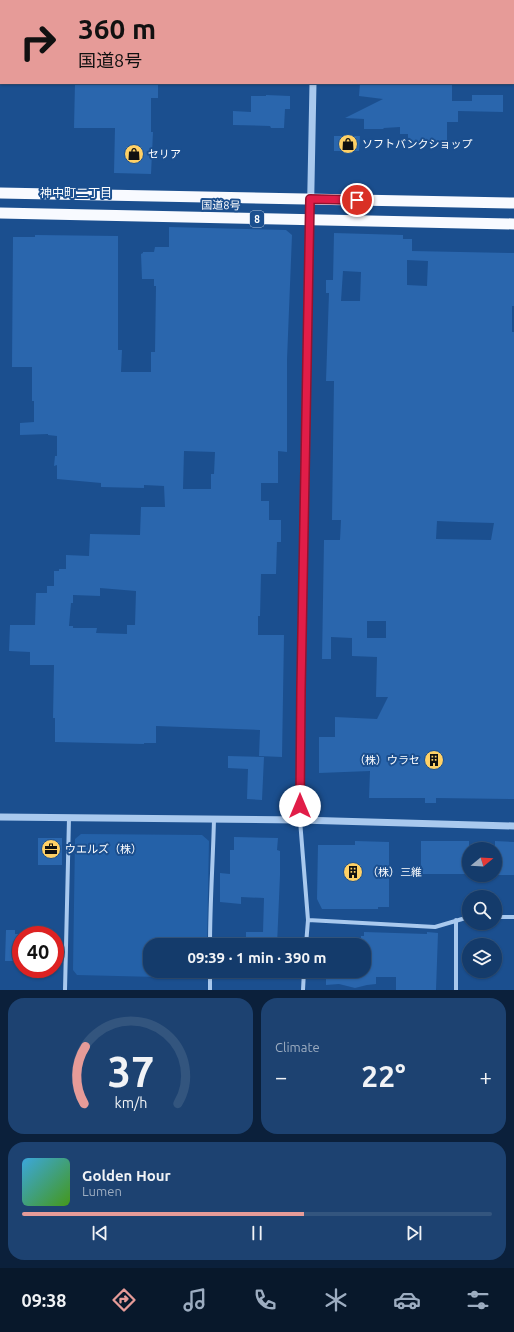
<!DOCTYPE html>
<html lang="en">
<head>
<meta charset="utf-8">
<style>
	:root { --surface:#143b6b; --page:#1d4271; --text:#f1f3f6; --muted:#9dadc1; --line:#33557e; --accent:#e69b98 }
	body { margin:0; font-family:Ubuntu,"Noto Sans JP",sans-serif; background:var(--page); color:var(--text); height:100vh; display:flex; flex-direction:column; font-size:15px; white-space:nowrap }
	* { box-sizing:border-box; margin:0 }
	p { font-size:13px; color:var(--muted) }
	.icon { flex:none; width:22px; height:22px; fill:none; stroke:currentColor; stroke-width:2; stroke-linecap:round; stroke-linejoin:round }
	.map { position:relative; height:990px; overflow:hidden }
	.panel { display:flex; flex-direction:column; gap:8px; padding:8px; background:#0b203b; flex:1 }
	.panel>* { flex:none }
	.guide { position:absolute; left:0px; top:0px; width:514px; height:84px; box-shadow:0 1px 3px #0004,0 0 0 1px var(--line); background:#e69b98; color:#111; overflow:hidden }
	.needle { width:26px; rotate:72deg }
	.controls { position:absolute; left:462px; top:842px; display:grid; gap:8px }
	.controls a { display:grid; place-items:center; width:40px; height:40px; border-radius:50%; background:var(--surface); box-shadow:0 1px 3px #0004,0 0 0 1px var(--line); font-size:20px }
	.speed { position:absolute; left:12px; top:926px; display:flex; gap:8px; font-size:20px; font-weight:700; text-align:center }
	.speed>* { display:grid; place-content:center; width:52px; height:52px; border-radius:50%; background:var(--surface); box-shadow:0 1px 3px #0004,0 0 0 1px var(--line); line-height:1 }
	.speed .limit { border:6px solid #d22; background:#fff; color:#111 }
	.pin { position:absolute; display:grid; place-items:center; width:34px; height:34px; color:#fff; margin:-17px; border:2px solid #fff; border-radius:50%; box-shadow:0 1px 4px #0007 }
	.me { position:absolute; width:44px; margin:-22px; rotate:0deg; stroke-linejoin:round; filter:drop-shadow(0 0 3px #0008) }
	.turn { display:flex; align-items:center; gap:14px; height:84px; padding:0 12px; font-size:18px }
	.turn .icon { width:52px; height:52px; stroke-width:2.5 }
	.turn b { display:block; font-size:28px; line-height:34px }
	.big { font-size:30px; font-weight:700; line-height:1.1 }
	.panel .card { flex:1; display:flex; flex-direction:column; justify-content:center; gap:6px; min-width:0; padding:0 14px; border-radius:16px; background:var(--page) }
	.panel .dial { align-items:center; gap:0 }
	.dial svg { height:104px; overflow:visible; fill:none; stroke:var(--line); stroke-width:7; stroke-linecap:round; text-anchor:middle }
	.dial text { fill:var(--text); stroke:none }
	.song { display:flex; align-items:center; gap:12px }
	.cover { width:48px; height:48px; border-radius:6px; background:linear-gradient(135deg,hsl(200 70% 55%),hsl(100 70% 35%)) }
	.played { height:4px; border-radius:2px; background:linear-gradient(90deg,var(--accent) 60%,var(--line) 60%) }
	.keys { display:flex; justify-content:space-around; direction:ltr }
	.heat { display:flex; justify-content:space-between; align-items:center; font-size:22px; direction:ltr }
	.panel .tiles { flex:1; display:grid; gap:8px; grid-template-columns:1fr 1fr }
	.card:last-child { grid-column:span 2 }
	.trip { position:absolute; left:143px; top:938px; width:228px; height:40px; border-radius:16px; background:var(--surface); box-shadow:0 1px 3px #0004,0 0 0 1px var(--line); font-weight:700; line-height:40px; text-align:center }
	.tabs { display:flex; height:64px; justify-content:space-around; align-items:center; background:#08182b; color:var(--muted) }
	.tabs .icon { width:28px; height:28px }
	.tabs .current { color:var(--accent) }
	.tabs b { font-size:18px; color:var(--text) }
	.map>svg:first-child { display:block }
</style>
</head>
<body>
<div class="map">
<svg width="514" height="990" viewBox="0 0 514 990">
	<rect width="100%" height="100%" fill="#1b4f8f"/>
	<path fill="#2461a8" d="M81 834 202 835 209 841 207 945H150V971H206V973L197 978 77 975 73 970 75 839Z"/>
	<path fill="#2a66ad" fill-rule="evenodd" d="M75 83H158V98H151V132H153L151 174 114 173 115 128H74Z
		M360 83H452V101H472V95H503V112L458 111V122H447V144H408V134H400V127L384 128 383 129H364V119L345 118 383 99 359 96Z
		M266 95 290 96V109H285L284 128H271L270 126 233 125V111L251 112V96H266Z
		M334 136H360L359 151H334Z
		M169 227 286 230 292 235 287 360V452L278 451V483H261V501H269V520H281V542H277L276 574H261L260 616H258V635H284L282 757 259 756 260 730 156 726V743H144V744L55 742V718H53L54 665H30V652L9 651 10 625H35L36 593H47V586H54V571H59V569H66V555L89 556 90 534 140 535 141 507H165L164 486 144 485V488L101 487V483L57 479V465L54 466 55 456H57V436L48 435V434L20 435V423L34 422V401H32V367H12L13 237H35V235L118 236V350H122L121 372H151V352H155L156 286H154V279H142L141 254 143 253V252H154L155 247H169ZM184 451 215 452 214 474H211V489H183ZM100 588 136 591 135 625H127V634L96 633 97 628H73V626H69L71 603H73V595L100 596Z
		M334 233 403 235V239H412V251L514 253V306H512V332H514V799L436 798V803H425V798H369L370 771 319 773V737H335V717L377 719 388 697H376L377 657 352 656V638L331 637V659H322L324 540H340L341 520H332L334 381H326L329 293H326V280H333ZM407 260 428 261 427 286 407 285ZM343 271 361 272 360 301H341ZM437 521 459 522 494 523 491 540 436 539ZM367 621H386V638H367Z
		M228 756 264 757 262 800 247 799 248 769 228 768Z
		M234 837 278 838 277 850 280 851V875L277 945H246V932H263L264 898 241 897V904L220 902V873L230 874V850H234Z
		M38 838H62V865H38Z
		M355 841 389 842V907H378V909H322L317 899 318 845H355Z
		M421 841H469V874H421Z
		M495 841 514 842V875H495Z
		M6 930H15V934H21V957L20 961H5Z
		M364 932 427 934V932L438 933 436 990H396V977H376V984L367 985 355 988 339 984 326 985V971H364V945H361V936H364Z"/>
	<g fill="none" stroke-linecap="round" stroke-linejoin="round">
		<path stroke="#a9c9ee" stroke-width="4" d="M162 1V0
			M300 820 308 920 306 945
			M495 917H514
			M308 920 435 927 469 917
			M456 920V990
			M210 945C210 903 213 861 214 819
			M210 971V990
			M65 990 69 818
			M303 990 304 971"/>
		<path stroke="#a9c9ee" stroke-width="7" d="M315 1V0
			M0 817 300 820 514 826
			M300 820 301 689 313 83"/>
		<path stroke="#f8faff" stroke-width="11" d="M0 193 514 203
			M0 213 514 224"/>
	</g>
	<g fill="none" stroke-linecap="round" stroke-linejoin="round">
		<defs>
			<path id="route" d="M300 806 301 689 310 199 357 200"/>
		</defs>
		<use href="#route" stroke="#92132f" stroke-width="10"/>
		<use href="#route" stroke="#e11d48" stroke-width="7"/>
	</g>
	<defs>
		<symbol id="shop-disc" viewBox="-11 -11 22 22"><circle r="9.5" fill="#ffd166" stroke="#1b4f8f"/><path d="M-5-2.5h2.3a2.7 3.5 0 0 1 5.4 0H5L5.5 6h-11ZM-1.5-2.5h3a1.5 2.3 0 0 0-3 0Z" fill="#111"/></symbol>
		<symbol id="building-disc" viewBox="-11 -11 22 22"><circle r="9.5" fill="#ffd166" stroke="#1b4f8f"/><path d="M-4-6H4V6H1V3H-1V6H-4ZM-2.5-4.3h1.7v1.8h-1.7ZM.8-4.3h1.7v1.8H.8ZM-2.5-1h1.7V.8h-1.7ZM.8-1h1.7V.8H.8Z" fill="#111"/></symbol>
		<symbol id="office-disc" viewBox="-11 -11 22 22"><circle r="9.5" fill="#ffd166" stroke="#1b4f8f"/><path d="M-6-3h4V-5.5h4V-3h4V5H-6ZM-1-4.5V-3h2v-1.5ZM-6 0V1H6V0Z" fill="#111"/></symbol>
	</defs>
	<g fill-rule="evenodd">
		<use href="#shop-disc" x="337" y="133" width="22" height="22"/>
		<use href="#shop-disc" x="123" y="143" width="22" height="22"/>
		<use href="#building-disc" x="423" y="749" width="22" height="22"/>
		<use href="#office-disc" x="40" y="838" width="22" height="22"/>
		<use href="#building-disc" x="342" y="861" width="22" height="22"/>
	</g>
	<g text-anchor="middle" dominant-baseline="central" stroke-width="4" stroke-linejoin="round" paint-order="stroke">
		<rect fill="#1b4f8f" stroke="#bbcadd" stroke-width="1" x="250" y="211" width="14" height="16" rx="3"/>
		<g font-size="10" font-weight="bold" fill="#fff">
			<text x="257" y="219">8</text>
		</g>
		<g font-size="11" fill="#fff" stroke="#1b4f8f" text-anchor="start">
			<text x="362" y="144">ソフトバンクショップ</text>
			<text x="148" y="154">セリア</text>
			<text x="420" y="760" text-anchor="end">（株）ウラセ</text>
			<text x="65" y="849">ウエルズ（株）</text>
			<text x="367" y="872">（株）三維</text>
		</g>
		<g font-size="11" fill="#fff" stroke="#1b4f8f">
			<text transform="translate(221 205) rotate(1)">国道8号</text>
		</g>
		<g font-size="12" fill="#fff" stroke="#1b4f8f">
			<text x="76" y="192">神中町二丁目</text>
		</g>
	</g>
</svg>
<div class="controls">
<a><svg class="needle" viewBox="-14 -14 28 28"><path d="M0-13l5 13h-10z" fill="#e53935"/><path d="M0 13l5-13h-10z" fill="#9dadc1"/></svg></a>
<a><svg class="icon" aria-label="search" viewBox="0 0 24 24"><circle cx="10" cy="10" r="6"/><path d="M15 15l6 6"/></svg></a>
<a><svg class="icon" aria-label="layers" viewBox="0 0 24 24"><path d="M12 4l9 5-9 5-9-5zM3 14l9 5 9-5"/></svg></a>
</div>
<div class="speed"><div class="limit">40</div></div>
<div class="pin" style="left:357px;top:200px;background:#d93025"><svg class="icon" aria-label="arrive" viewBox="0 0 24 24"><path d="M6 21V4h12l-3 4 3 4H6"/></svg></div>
<svg class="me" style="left:300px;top:806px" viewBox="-20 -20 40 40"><circle r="19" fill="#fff"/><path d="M0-13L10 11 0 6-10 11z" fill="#e11d48"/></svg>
<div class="trip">09:39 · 1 min · 390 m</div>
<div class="guide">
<div class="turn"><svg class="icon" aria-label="right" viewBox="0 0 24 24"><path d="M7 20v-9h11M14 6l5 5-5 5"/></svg><div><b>360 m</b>国道8号</div></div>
</div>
</div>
<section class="panel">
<div class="tiles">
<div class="card dial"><svg viewBox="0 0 100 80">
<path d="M14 69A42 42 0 1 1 86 69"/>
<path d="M14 69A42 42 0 0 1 15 25" stroke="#e69b98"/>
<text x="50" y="56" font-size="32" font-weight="700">37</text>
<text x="50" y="72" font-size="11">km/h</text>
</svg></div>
<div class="card"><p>Climate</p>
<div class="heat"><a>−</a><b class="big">22°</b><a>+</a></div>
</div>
<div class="card">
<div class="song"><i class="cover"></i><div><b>Golden Hour</b><p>Lumen</p></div></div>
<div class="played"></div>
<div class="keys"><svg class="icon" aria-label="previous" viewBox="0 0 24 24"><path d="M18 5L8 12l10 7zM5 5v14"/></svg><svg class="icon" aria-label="pause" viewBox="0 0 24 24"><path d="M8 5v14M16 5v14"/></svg><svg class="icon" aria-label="next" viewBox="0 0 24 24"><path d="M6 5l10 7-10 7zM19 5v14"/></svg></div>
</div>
</div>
</section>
<nav class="tabs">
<b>09:38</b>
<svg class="icon current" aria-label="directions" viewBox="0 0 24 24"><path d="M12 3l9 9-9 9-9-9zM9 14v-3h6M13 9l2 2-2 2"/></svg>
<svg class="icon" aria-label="music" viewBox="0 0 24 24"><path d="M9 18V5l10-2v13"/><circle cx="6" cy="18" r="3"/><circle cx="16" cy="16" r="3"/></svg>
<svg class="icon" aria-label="phone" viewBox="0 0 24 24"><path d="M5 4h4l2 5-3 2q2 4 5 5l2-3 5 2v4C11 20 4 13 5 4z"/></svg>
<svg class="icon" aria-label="climate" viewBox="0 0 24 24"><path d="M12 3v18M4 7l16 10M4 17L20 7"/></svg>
<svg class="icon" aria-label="car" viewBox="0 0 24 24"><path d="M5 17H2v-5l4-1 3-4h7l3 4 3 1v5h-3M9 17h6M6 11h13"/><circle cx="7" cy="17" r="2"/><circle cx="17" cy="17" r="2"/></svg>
<svg class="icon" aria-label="filters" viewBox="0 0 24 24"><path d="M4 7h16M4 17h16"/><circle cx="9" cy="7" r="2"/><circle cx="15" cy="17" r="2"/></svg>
</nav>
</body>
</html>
